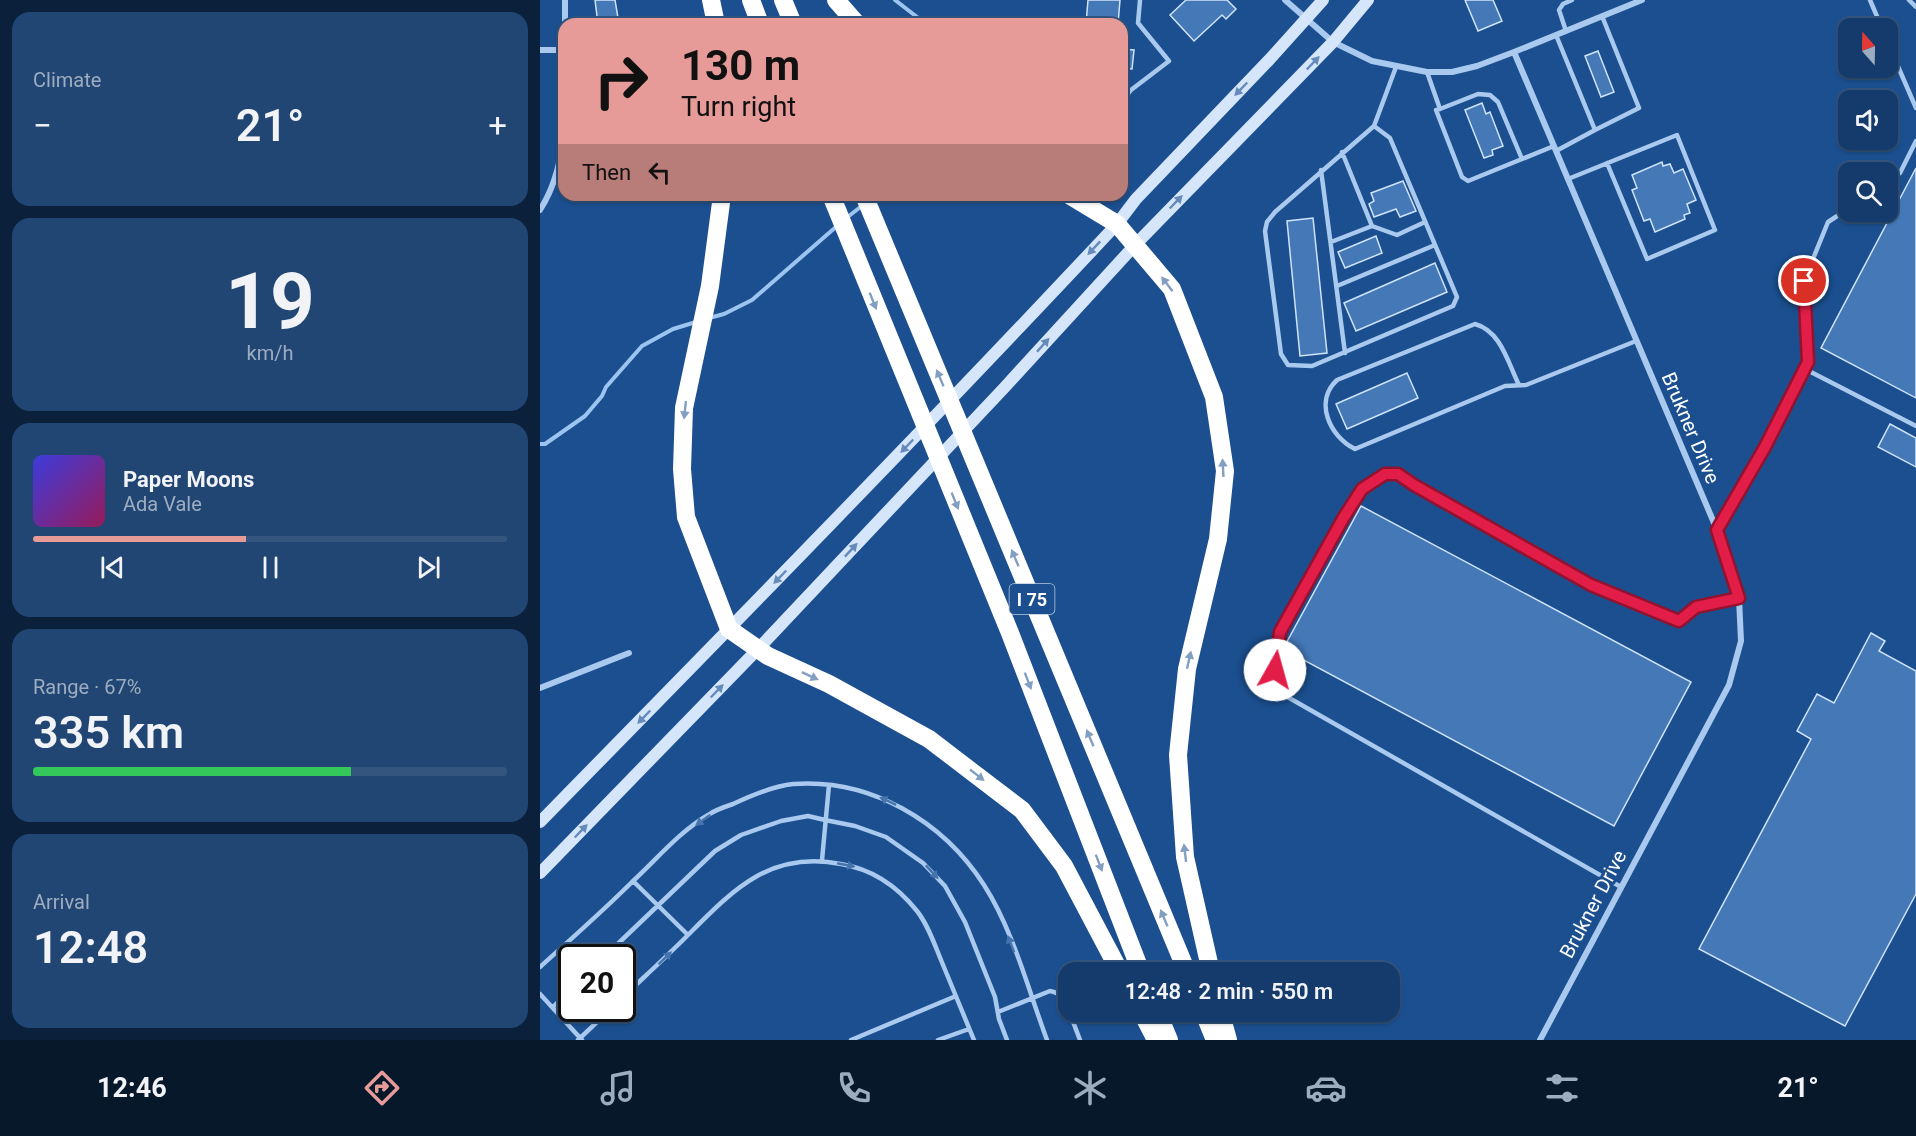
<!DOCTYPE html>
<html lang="en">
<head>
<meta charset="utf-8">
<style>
	:root { --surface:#143b6b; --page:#214673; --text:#f1f3f6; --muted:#9dadc1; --line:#33557e; --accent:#e69b98 }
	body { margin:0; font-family:Roboto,sans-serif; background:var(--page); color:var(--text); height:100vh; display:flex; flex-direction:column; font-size:22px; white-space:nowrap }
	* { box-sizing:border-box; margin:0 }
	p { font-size:20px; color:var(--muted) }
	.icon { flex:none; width:33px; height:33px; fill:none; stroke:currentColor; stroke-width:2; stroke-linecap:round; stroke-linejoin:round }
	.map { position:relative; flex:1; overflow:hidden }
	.panel { display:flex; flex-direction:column; gap:12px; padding:12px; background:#0b203b; width:540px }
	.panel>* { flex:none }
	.top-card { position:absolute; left:18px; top:18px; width:570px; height:183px; border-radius:18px; box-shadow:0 2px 4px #0004,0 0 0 2px var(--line); background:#e69b98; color:#111; overflow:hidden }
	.needle { width:39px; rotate:340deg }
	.tools { position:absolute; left:1298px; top:18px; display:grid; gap:12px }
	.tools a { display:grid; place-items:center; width:60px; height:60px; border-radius:12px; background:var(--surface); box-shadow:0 2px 4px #0004,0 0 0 2px var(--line); font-size:30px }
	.speed { position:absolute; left:18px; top:944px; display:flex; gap:12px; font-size:30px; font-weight:700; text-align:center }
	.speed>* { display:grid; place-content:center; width:78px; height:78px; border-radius:50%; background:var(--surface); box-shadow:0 2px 4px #0004,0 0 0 2px var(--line); line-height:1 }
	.speed .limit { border:3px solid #111; border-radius:9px; background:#fff; color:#111 }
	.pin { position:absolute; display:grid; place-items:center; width:51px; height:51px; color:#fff; margin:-26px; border:3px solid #fff; border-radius:50%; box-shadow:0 2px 6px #0007 }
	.me { position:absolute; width:66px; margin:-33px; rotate:7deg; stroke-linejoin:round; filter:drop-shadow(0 0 4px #0008) }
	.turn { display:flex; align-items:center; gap:21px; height:126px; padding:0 24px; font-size:27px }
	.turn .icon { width:78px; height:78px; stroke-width:2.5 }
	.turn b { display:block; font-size:42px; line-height:51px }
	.then { display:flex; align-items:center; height:57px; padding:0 24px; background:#0003; gap:12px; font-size:22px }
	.big { font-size:45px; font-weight:600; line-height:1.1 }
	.panel .widget { flex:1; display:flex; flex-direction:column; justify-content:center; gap:9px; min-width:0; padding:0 21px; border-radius:18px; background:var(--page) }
	.panel .dial { align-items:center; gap:0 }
	.dial b { font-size:78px; line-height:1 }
	.song { display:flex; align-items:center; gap:18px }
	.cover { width:72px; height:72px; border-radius:9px; background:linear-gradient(135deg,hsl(240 70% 55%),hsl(330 70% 35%)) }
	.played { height:6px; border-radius:3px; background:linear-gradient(90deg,var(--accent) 45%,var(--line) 45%) }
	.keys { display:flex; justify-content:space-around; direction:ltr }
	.heat { display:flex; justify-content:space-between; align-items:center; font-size:33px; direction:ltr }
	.charge { height:9px; border-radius:4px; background:linear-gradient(90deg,#34c759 67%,var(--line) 0) }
	.trip { position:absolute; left:518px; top:962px; width:342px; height:60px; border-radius:18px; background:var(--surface); box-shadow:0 2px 4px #0004,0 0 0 2px var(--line); font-weight:600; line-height:60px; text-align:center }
	.tab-bar { display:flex; height:96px; justify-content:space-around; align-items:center; background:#08182b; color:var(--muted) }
	.tab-bar .icon { width:42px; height:42px }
	.tab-bar .active { color:var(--accent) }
	.tab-bar b { font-size:27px; color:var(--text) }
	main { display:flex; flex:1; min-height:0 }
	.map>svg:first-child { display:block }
</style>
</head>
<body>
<main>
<section class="panel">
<div class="widget"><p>Climate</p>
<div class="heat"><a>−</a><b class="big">21°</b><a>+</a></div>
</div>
<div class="widget dial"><b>19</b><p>km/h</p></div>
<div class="widget">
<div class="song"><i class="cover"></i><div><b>Paper Moons</b><p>Ada Vale</p></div></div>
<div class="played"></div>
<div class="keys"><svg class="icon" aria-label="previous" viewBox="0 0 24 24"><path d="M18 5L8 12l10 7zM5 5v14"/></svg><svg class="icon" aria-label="pause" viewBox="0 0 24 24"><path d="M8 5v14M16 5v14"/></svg><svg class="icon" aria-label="next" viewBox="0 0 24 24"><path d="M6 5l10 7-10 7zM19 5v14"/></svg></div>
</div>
<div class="widget"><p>Range · 67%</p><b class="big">335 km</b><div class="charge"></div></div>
<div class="widget"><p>Arrival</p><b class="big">12:48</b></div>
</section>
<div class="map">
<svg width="1376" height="1040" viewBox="0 0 1376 1040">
	<rect width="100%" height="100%" fill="#1b4f8f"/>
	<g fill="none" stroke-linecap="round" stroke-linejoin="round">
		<path stroke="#9cc4f0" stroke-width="4" d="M355 0 386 24
			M305 219 323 205
			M169 318 184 314 212 300 297 226
			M0 444H5L45 416 62 396 66 387 102 346 133 329 156 322"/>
	</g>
	<path fill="#4478b7" stroke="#cfe3fa" stroke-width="1.5" d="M55 0H75L79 24H58Z
		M548 0H580L578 24H546Z
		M646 0H687L696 9 686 19 682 15 654 41 630 15Z
		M925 0H953L962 21 938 31Z
		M582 49 594 50 592 69 582 68Z
		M1058 51 1074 92 1061 97 1045 56Z
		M942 103 946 114 950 112 963 146 952 150 953 155 944 158 925 110Z
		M1122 162 1123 166 1130 164 1134 173 1143 169 1156 200 1147 204 1150 213 1144 215 1145 219 1115 232 1110 219 1104 221 1092 190 1097 188 1092 175Z
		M1376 168V398L1281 348Z
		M863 181 876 211 860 217 856 209 834 217 829 204 834 201 831 193Z
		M773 218 787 353 760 356 747 221Z
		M836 236 842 253 805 268 798 252Z
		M895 263 907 292 816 331 804 303Z
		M867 373 878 398 807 429 796 404Z
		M1350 424 1376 438V467L1338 447Z
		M821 506 1151 682 1074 826 743 649Z
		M1331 633 1345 641 1339 651 1376 671V894L1305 1026 1159 949 1271 739 1257 731 1277 694 1294 703Z"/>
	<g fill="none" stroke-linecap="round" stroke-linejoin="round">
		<path stroke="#a9c9ee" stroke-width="4.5" d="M1330 0 1342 28
			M1369 0 1376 7
			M1026 31 1019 10 1023 4 1032 0
			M1016 35 1055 130 1016 151
			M1347 41 1376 108
			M887 72 900 109 896 110 922 177 928 181 1014 146
			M582 102 591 90 629 61 598 23 600 0
			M900 109 938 94 950 95 958 102 982 159
			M834 126 850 138 917 297 913 306 772 366 748 365 741 354 725 231 727 222 735 212 834 126 856 67
			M1055 130 1099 108 1062 16
			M802 152 832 226
			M781 170 805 353
			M1028 179 1137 135 1175 230 1107 259 1067 163
			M1347 182 1360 173 1376 141
			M791 242 832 226 857 235 885 222
			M797 286 895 245
			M1265 369 1376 426
			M979 385C968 363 961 331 935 324L797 380C774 401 789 436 815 449L965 386 986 385 1096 341
			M1177 530 1225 447 1268 362 1264 281 1288 222 1308 209
			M282 860 289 785
			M93 881 148 935
			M1081 887 737 691 735 682 736 657 740 632 804 517 822 489 845 474H858L874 485 1051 585 1139 621 1156 607 1199 598
			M64 957 175 851 201 835 241 821 268 816 285 820 315 826 346 837 383 863 405 886 425 922 455 997 459 1019 467 1040
			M0 967C31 939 63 911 93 881 117 859 139 832 168 815 175 810 184 807 193 804 210 796 233 786 253 784 330 778 403 821 444 885 473 930 488 989 507 1040
			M0 994 42 1040
			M82 998C103 978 125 958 145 938 192 891 229 850 301 864 332 869 357 886 377 911 388 925 394 943 401 960 412 987 423 1013 434 1040
			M13 1007 32 988
			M529 1011 540 1040
			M458 1012 510 991C521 993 524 999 528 1009
			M38 1040 72 1008
			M311 1040 416 996
			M398 1040 429 1029"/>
		<path stroke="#a9c9ee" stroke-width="6" d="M25 0V24
			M745 0 793 42 832 61 887 72H912L937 66 974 52 1102 0
			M0 50H24
			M974 52 1177 530 1199 598 1201 641 1189 685 1000 1040
			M0 210C16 185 22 158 24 128
			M0 688 89 653"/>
		<path stroke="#d6e6fa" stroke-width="12" d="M0 822C194 624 388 426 577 224L596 199 729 60 783 0
			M0 873 218 649 464 388 595 245 793 42 828 0"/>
		<path stroke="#fff" stroke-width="18" d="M171 0 176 24
			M211 0 220 24
			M243 0 253 24
			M296 0 317 24
			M182 195 170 286 144 408 142 469 146 517 189 629 228 656 289 684 389 739 482 810 524 866 580 972
			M291 195 470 633 601 972
			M324 195 647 972
			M529 195 577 224 632 289 674 397 685 471 678 539 647 669 638 755 645 857 671 972
			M601 1011 616 1040
			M617 1011 629 1040
			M663 1011 675 1040
			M680 1011 688 1040"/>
	</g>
	<defs><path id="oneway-solid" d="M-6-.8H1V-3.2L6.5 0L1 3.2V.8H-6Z" transform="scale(1.5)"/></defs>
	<g fill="#668bba">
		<use href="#oneway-solid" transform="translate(773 63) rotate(-46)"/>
		<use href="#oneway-solid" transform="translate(701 89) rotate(134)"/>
		<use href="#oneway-solid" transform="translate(636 202) rotate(-46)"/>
		<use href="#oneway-solid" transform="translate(554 248) rotate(133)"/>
		<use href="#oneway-solid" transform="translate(503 345) rotate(-48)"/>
		<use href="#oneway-solid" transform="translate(367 446) rotate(134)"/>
		<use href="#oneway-solid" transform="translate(311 550) rotate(-47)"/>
		<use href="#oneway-solid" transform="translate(240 577) rotate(134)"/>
		<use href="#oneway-solid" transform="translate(177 691) rotate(-46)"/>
		<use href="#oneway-solid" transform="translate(104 717) rotate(134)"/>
		<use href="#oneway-solid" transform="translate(41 831) rotate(-46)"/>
	</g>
	<g fill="#829ec1">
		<use href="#oneway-solid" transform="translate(627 284) rotate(-127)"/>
		<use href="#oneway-solid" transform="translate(333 301) rotate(68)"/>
		<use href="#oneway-solid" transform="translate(400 378) rotate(-113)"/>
		<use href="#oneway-solid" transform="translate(145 410) rotate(96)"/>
		<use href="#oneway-solid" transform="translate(683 468) rotate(-93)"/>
		<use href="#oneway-solid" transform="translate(415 501) rotate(68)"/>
		<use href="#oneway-solid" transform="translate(475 558) rotate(-113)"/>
		<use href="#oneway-solid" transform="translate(649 660) rotate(-77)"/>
		<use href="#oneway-solid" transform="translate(270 676) rotate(25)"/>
		<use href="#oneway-solid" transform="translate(488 681) rotate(69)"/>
		<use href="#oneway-solid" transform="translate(550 738) rotate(-113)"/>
		<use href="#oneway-solid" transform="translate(437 775) rotate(38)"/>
		<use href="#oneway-solid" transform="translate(645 853) rotate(-97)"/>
		<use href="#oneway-solid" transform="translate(559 863) rotate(69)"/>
		<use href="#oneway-solid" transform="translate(624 918) rotate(-113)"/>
	</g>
	<g fill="#4674ac">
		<use href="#oneway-solid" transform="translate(348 801) rotate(-155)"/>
		<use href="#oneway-solid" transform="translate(163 820) rotate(144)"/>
		<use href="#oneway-solid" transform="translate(306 865) rotate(11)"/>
		<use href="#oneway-solid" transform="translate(392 872) rotate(47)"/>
		<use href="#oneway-solid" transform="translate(471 944) rotate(-111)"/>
		<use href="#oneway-solid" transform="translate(125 958) rotate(-44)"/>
	</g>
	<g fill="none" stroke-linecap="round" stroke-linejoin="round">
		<defs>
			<path id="route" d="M735 670 740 632 804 517 822 489 845 474H858L874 485 1051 585 1139 621 1156 607 1199 598 1177 530 1225 447 1268 362 1264 281"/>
		</defs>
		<use href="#route" stroke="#92132f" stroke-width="15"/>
		<use href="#route" stroke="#e11d48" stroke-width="10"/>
	</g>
	<g text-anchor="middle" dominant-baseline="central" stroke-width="6" stroke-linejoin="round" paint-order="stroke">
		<rect fill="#1b4f8f" stroke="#bbcadd" stroke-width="1.5" x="469.5" y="584" width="45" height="30" rx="4.5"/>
		<g font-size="18" font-weight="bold" fill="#fff">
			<text x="492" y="599">I 75</text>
		</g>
		<g font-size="20" fill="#fff" stroke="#1b4f8f">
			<text transform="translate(1151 428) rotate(67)">Brukner Drive</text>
			<text transform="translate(1053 904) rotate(-62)">Brukner Drive</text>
		</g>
	</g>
</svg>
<div class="tools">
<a><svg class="needle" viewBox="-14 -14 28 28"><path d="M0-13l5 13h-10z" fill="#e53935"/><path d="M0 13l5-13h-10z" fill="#9dadc1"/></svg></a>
<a><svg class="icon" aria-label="sound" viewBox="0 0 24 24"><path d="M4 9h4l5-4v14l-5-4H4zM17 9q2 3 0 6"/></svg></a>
<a><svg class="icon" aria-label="search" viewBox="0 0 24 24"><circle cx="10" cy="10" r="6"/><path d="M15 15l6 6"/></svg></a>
</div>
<div class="speed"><div class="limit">20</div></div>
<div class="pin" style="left:1264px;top:281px;background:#d93025"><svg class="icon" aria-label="arrive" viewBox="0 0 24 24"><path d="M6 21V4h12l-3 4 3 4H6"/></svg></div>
<svg class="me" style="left:735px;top:670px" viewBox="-20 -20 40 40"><circle r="19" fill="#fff"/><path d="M0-13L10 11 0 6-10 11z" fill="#e11d48"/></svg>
<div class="trip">12:48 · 2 min · 550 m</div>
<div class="top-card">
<div class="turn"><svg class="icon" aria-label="right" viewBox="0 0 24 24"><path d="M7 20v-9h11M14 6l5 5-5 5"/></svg><div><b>130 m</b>Turn right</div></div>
<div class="then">Then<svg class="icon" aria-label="left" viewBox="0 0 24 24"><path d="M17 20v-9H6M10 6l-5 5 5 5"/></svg></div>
</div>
</div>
</main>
<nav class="tab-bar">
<b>12:46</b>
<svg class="icon active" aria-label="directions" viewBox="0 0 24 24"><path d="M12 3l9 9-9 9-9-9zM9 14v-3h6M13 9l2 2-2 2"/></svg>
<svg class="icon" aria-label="music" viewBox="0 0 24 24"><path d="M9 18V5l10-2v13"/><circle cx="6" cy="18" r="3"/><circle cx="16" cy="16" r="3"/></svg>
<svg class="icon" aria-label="phone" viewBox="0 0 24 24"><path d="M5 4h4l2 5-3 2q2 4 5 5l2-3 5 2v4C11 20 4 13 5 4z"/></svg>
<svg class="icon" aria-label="climate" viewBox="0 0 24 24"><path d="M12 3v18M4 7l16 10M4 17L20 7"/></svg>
<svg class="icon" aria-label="car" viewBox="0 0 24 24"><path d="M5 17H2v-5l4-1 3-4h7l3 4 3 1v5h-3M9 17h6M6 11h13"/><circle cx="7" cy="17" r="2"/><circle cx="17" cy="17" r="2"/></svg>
<svg class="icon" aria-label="filters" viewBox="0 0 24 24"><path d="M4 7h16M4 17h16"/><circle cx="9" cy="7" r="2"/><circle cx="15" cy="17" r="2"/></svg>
<b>21°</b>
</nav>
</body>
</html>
